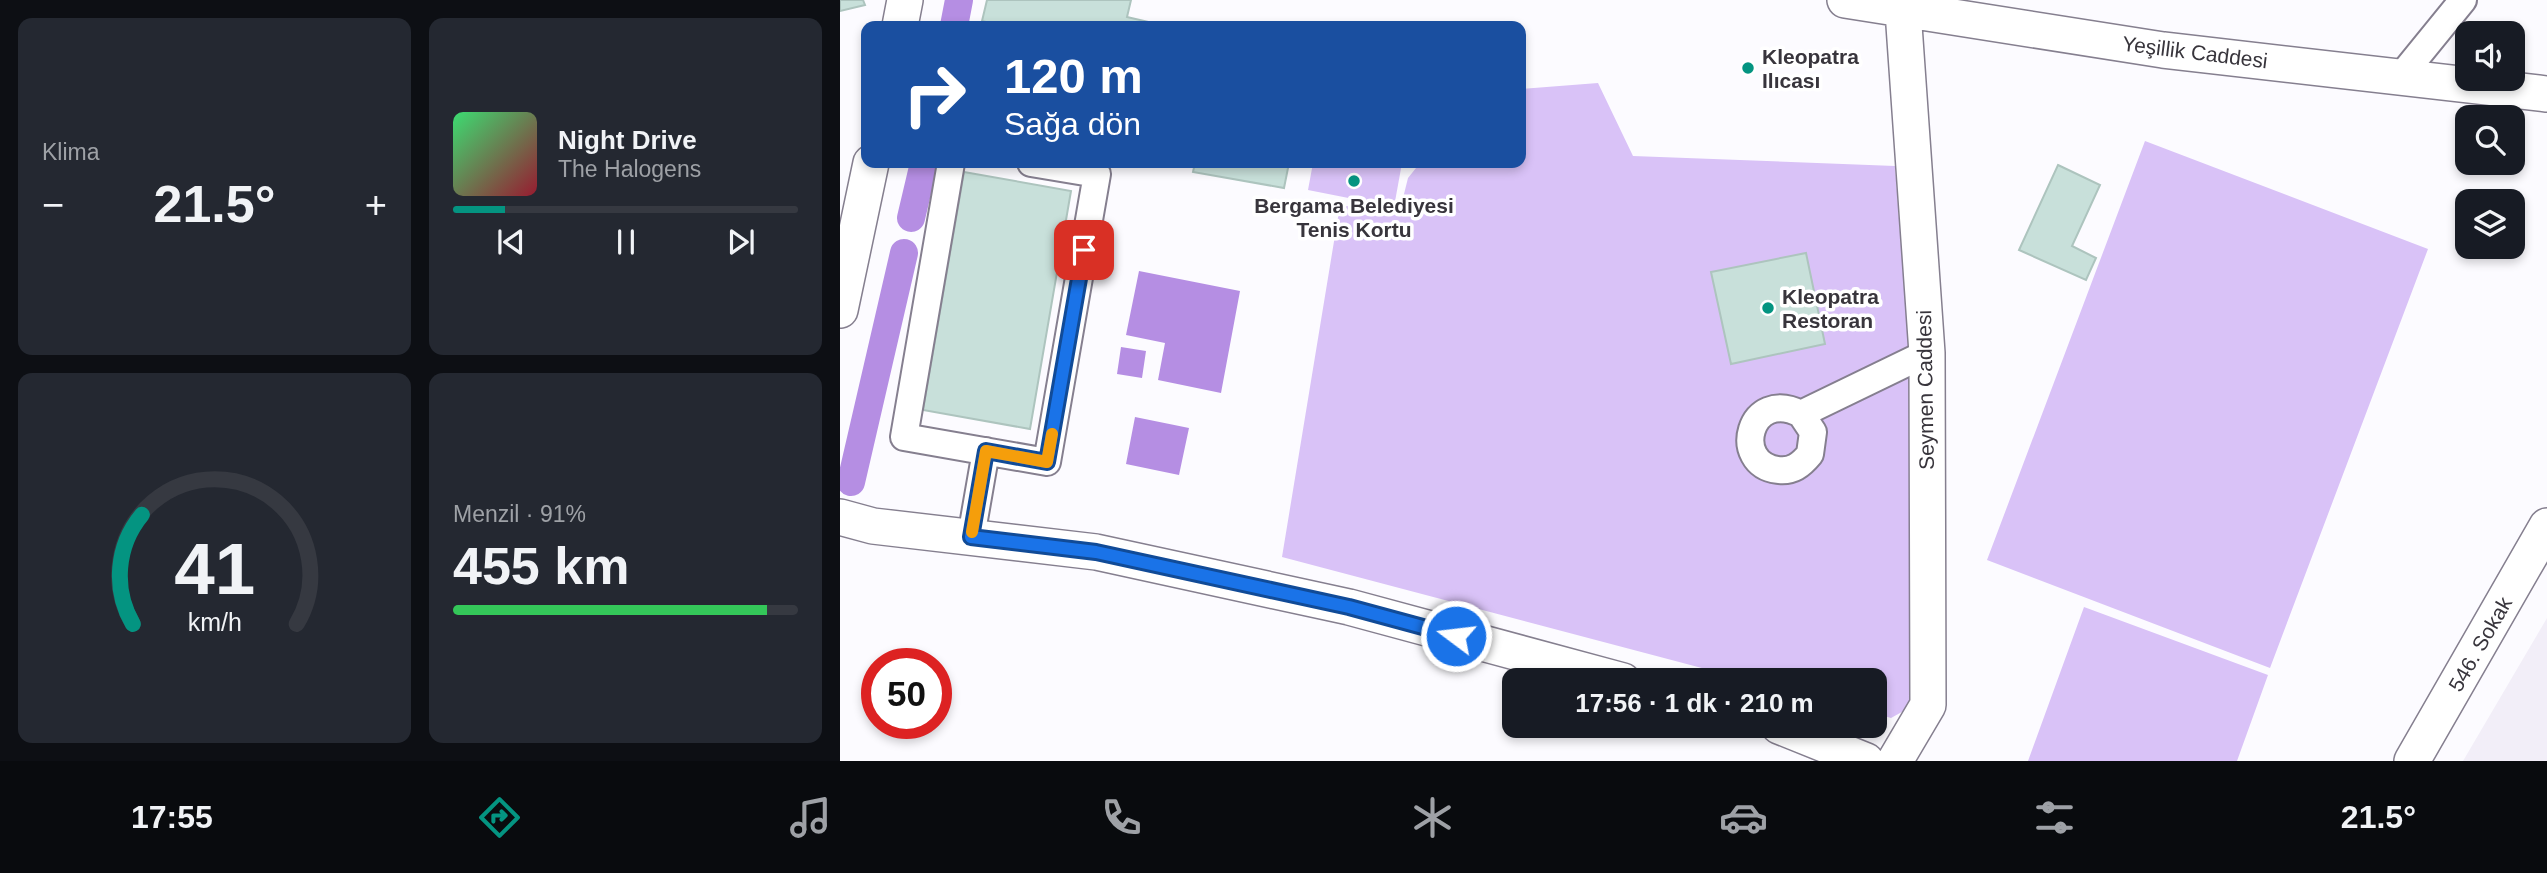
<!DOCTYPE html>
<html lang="tr">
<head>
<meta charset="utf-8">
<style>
	:root { --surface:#171b24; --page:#242831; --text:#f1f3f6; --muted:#9ea1a6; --line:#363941; --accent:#049481 }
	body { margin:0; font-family:Arial,sans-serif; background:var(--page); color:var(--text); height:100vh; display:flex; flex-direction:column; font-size:26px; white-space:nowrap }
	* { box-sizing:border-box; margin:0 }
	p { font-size:23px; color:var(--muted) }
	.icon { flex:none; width:38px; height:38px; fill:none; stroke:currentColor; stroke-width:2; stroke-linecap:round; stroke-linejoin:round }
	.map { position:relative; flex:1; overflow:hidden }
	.details { display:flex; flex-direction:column; gap:18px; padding:18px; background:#0d0f14; width:840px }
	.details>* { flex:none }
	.hud { position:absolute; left:21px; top:21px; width:665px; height:147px; border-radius:14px; box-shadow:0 4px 10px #0003; background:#1a4fa0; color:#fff; overflow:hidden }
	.tools { position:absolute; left:1615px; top:21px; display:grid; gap:14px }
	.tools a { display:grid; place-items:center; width:70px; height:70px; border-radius:14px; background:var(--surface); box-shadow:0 4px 10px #0003; font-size:35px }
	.speed { position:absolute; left:21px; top:648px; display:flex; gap:14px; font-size:35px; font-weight:700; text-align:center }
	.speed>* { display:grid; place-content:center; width:91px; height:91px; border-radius:50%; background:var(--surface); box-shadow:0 4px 10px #0003; line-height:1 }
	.speed .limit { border:10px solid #d22; background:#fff; color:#111 }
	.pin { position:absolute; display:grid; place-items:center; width:60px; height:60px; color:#fff; margin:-30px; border-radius:14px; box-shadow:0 4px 10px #0006 }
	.me { position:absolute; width:77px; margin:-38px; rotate:285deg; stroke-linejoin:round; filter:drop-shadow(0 0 5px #0008) }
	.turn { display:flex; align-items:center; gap:24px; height:147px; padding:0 28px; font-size:32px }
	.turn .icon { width:91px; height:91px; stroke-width:2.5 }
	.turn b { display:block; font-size:49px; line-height:60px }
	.big { font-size:52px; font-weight:600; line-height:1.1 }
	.details .widget { flex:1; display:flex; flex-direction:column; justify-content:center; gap:10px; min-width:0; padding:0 24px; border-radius:14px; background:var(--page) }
	.details .dial { align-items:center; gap:0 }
	.dial svg { height:182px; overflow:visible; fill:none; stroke:var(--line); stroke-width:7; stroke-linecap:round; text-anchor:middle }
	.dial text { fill:var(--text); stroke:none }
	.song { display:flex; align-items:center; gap:21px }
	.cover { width:84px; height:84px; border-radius:10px; background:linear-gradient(135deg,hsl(140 70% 55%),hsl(350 70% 35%)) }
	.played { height:7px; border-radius:4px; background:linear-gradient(90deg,var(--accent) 15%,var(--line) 15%) }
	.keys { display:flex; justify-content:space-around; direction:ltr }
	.heat { display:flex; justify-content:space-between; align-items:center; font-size:38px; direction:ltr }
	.charge { height:10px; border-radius:5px; background:linear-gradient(90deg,#34c759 91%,var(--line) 0) }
	.details .tiles { flex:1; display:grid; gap:18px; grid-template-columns:repeat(2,1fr) }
	.trip { position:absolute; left:662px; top:668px; width:385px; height:70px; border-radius:14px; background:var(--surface); box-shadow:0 4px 10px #0003; font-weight:600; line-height:70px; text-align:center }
	.menu { display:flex; height:112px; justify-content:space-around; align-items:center; background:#090b0e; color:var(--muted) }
	.menu .icon { width:49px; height:49px }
	.menu .current { color:var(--accent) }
	.menu b { font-size:32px; color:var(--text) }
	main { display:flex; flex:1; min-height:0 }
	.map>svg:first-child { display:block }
</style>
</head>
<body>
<main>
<section class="details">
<div class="tiles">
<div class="widget"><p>Klima</p>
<div class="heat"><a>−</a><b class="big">21.5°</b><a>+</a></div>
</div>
<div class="widget">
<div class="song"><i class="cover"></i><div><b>Night Drive</b><p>The Halogens</p></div></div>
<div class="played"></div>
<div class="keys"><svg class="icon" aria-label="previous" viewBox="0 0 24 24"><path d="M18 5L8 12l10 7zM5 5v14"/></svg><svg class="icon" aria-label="pause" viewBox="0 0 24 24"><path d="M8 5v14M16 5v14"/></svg><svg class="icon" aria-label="next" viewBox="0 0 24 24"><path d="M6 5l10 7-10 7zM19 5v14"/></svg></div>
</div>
<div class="widget dial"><svg viewBox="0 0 100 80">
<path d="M14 69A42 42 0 1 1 86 69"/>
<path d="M14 69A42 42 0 0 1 18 21" stroke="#049481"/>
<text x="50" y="56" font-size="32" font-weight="700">41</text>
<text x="50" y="72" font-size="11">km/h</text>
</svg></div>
<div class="widget"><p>Menzil · 91%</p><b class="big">455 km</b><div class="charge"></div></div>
</div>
</section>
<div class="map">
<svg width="1707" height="761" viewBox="0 0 1707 761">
	<rect width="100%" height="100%" fill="#fcfbff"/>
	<path fill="#f2eef8" d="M1707 618V761H1623Z"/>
	<path fill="#d9c2f7" d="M758 83 793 156 1055 166 1070 362 1069 708 1051 718 1034 713V681H911L442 557 500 205 559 214 568 178 580 163H681V89Z
		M1305 141 1588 249 1430 668 1147 560Z
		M473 163H562L554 207 468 190Z
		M1244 607 1428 675 1397 761H1188Z"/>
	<path fill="#b58ee3" d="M299 271 400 291 381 393 318 380 325 343 286 335Z
		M281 347 306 351 302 378 277 374Z
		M295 417 349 428 339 475 286 464Z"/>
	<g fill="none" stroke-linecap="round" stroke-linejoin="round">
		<path stroke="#b58ee3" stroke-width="28" d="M114 26 119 0
			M71 218 84 163
			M11 482 64 253"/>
	</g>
	<path fill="#c8e0da" stroke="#adc4be" stroke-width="2" d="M0 0H23L25 5 0 11Z
		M147 0H291L287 17 317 24 162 26 142 21Z
		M355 163H449L444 188 353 172Z
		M1218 165 1260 185 1232 246 1256 258 1246 280 1179 250Z
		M124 172 231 191 190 429 83 410Z
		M966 253 985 344 891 364 871 272Z"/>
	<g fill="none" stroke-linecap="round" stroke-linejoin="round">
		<defs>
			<path id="minor" d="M1562 75 1623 0
				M111 163 64 437 207 462 257 174 191 163
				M961 414 973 432 970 454C961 465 952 472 938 470 890 464 909 387 961 414L1087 353
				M131 537 146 451"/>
			<path id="major" d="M1005 0 1323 50 1707 94
				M60 26 65 0
				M0 310 31 163
				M0 517 33 526 256 552 509 607 783 681
				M939 726 1026 761
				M1055 761 1088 705 1087 353 1063 11
				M1572 761 1707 526"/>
		</defs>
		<use href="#minor" stroke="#857f8f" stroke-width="30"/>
		<use href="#major" stroke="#857f8f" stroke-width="38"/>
		<use href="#minor" stroke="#fff" stroke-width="26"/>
		<use href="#major" stroke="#fff" stroke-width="35"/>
	</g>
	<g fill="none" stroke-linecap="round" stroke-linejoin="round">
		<defs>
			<path id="route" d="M244 250 207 462 146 451 131 537 256 552 509 607 616 636"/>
		</defs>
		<use href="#route" stroke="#114b97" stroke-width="18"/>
		<use href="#route" stroke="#1a73e8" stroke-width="12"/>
		<path stroke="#f59e0b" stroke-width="12" d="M132 532 146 451 207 462 212 434"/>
	</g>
	<g fill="#049481" stroke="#fff" stroke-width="2.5">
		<circle cx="908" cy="68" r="7"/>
		<circle cx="514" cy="181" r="7"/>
		<circle cx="928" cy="308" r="7"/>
	</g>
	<g text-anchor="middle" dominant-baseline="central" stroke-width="7" stroke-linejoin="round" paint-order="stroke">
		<g font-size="21" fill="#38353c" stroke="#fff">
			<text transform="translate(1355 52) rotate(7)">Yeşillik Caddesi</text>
			<text transform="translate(1085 390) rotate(-91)">Seymen Caddesi</text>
			<text transform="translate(1640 644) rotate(-60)">546. Sokak</text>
		</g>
		<g font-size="21" font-weight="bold" fill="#38353c" stroke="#fff" text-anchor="start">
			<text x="922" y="56">Kleopatra<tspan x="922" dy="24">Ilıcası</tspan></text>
			<text x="514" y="205" text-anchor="middle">Bergama Belediyesi<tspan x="514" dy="24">Tenis Kortu</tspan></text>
			<text x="942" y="296">Kleopatra<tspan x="942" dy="24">Restoran</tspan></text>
		</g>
	</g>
</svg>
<div class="tools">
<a><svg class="icon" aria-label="sound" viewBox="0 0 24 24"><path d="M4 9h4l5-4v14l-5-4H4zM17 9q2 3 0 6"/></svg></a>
<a><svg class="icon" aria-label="search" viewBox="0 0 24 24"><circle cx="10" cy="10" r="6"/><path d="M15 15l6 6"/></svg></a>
<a><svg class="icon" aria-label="layers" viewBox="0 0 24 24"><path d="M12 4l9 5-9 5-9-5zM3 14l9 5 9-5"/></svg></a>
</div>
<div class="speed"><div class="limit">50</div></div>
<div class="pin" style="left:244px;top:250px;background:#d93025"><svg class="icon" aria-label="arrive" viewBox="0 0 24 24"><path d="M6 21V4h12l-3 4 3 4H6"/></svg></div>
<svg class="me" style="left:616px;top:636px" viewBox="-20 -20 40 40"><circle r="17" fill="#1a73e8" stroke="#fff" stroke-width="3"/><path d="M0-11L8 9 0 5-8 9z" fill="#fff"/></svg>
<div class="trip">17:56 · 1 dk · 210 m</div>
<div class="hud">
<div class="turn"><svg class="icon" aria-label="right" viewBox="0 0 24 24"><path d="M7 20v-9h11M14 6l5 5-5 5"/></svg><div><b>120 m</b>Sağa dön</div></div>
</div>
</div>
</main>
<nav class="menu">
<b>17:55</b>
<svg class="icon current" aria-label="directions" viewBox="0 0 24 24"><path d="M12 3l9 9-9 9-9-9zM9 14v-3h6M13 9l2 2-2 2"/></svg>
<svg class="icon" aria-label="music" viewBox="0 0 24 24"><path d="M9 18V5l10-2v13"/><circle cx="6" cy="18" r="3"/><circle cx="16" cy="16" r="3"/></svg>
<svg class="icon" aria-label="phone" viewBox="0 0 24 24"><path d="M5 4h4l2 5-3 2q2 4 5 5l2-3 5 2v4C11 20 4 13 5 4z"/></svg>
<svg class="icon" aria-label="climate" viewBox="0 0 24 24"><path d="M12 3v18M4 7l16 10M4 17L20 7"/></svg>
<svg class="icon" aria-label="car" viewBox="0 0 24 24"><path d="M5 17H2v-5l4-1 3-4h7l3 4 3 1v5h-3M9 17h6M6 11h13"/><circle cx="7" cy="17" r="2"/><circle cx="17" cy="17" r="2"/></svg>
<svg class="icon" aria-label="filters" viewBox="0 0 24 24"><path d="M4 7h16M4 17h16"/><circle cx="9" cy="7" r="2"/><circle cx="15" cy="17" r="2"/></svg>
<b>21.5°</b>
</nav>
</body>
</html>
